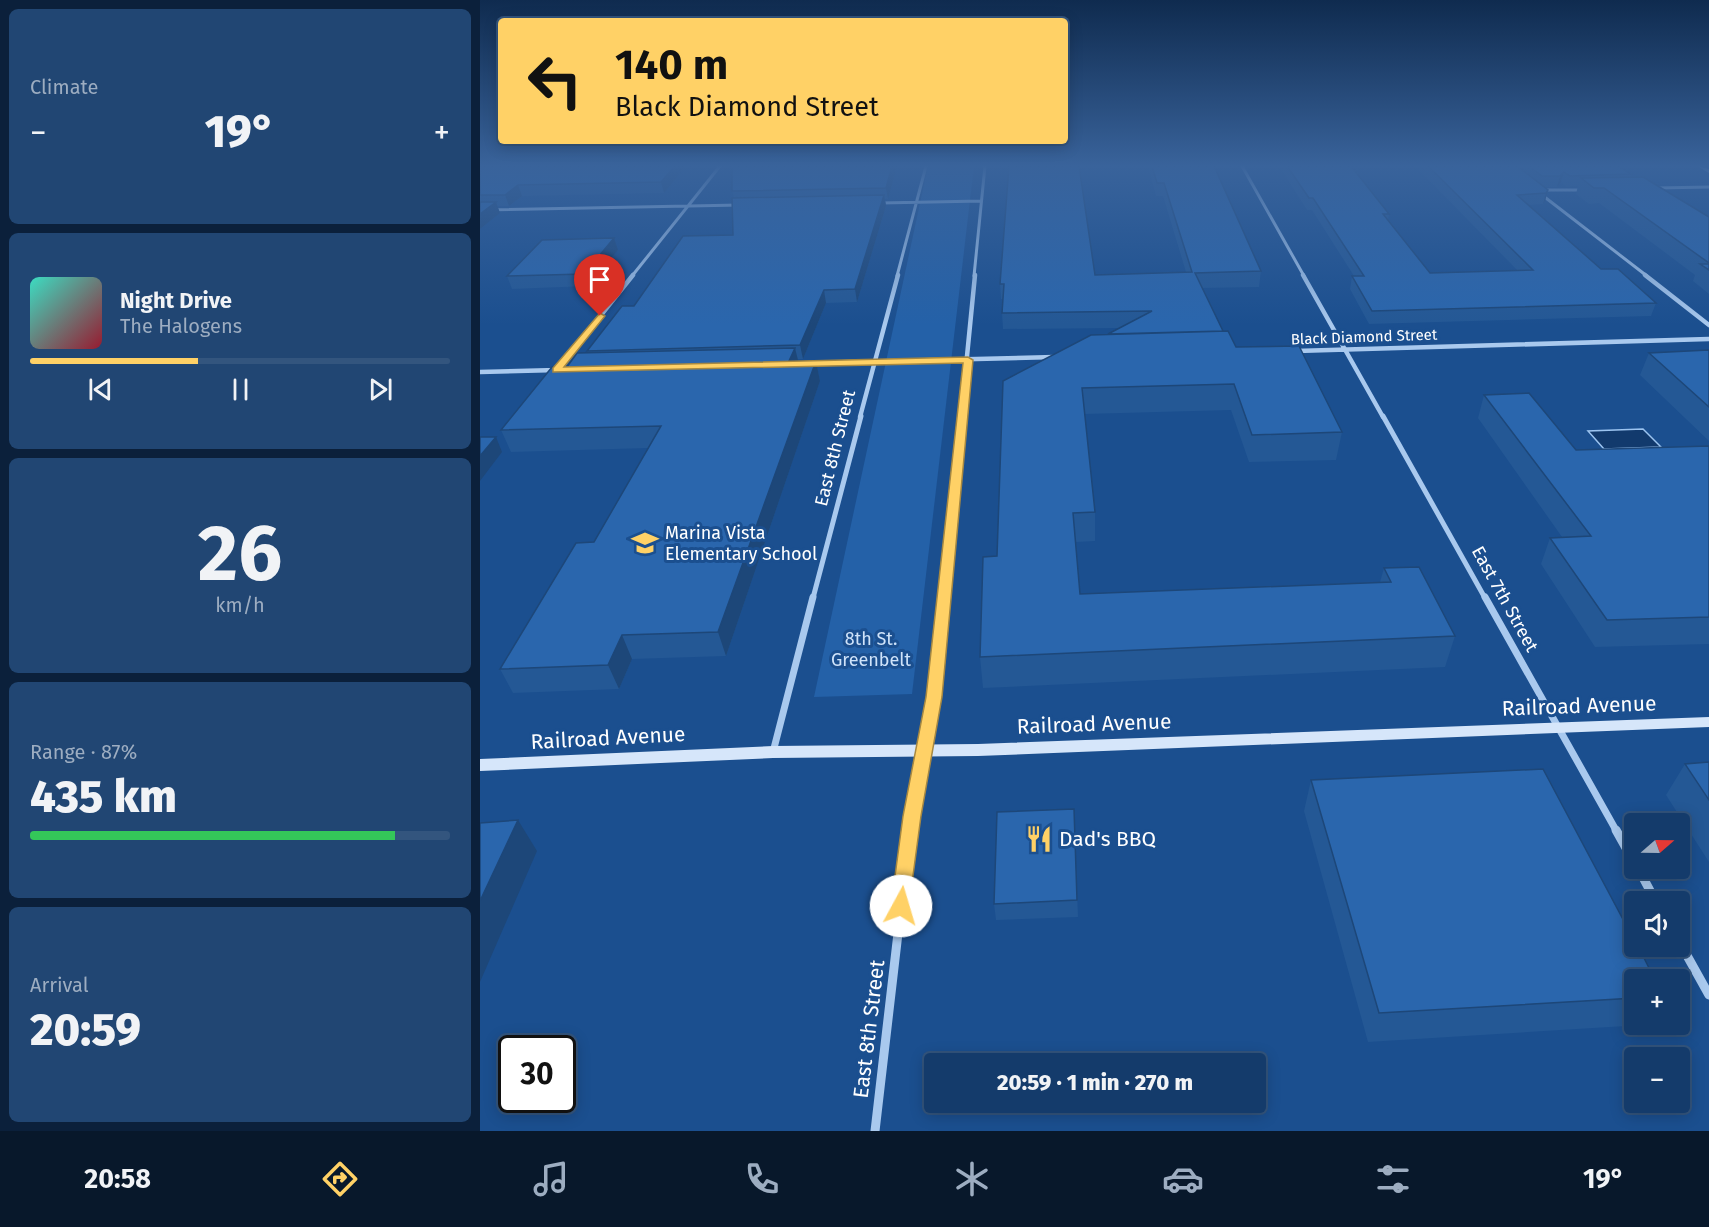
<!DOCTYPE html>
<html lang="en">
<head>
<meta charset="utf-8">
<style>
	:root { --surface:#143b6b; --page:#214673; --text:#f1f3f6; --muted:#9dadc1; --line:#33557e; --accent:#ffd166 }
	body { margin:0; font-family:"Fira Sans",sans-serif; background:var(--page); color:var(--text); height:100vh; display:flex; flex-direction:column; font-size:22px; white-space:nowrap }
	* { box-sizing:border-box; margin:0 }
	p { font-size:20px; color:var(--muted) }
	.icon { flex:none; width:33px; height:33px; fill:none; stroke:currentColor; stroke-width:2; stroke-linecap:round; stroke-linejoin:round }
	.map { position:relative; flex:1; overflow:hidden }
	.side { display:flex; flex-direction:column; gap:9px; padding:9px; background:#0b203b; width:480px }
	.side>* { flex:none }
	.top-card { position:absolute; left:18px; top:18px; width:570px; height:126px; border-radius:6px; box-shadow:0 3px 15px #0003,0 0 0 2px var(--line); background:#ffd166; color:#111; overflow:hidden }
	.needle { width:39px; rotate:70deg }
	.fabs { position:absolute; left:1144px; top:813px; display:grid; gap:12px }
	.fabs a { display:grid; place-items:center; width:66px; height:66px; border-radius:6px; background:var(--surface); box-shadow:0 3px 15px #0003,0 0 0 2px var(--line); font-size:30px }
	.speed { position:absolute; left:18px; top:1035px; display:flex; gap:12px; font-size:30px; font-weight:700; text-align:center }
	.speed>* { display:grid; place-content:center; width:78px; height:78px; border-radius:50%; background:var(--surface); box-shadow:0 3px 15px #0003,0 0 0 2px var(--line); line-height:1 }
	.speed .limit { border:3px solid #111; border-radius:9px; background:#fff; color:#111 }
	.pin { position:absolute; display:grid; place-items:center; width:51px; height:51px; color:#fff; margin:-62px -26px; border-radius:50% 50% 50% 0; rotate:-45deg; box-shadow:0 0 6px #0007 }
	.pin .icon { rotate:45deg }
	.me { position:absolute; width:66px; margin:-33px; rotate:6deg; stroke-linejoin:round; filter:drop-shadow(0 0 4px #0008) }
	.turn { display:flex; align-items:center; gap:21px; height:126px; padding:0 18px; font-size:27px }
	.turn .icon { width:78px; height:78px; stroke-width:2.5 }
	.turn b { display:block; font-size:42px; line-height:51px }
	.big { font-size:45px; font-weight:800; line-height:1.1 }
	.side .card { flex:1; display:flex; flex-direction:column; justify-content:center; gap:9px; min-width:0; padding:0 21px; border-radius:9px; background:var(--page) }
	.side .dial { align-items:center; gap:0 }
	.dial b { font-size:78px; line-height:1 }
	.song { display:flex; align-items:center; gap:18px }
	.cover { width:72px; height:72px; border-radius:9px; background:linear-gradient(135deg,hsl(170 70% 55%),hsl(350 70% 35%)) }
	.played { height:6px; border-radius:3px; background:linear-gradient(90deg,var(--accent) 40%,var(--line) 40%) }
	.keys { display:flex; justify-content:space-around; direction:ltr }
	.heat { display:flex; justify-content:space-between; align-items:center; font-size:33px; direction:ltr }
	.charge { height:9px; border-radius:4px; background:linear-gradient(90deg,#34c759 87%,var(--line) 0) }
	.trip { position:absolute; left:444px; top:1053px; width:342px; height:60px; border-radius:6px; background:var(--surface); box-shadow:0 3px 15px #0003,0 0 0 2px var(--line); font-weight:800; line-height:60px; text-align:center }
	.menu { display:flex; height:96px; justify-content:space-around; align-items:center; background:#08182b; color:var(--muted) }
	.menu .icon { width:42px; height:42px }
	.menu .current { color:var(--accent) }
	.menu b { font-size:27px; color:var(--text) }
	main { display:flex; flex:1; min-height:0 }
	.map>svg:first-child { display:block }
</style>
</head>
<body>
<main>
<section class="side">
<div class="card"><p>Climate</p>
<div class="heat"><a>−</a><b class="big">19°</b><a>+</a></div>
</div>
<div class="card">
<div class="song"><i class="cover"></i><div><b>Night Drive</b><p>The Halogens</p></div></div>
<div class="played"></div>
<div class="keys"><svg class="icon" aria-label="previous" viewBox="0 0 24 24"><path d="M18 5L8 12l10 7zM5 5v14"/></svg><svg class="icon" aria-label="pause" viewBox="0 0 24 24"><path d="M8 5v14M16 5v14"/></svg><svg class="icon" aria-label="next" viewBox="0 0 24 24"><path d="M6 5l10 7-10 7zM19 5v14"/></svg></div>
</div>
<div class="card dial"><b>26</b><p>km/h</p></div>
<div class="card"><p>Range · 87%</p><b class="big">435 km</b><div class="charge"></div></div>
<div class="card"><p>Arrival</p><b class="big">20:59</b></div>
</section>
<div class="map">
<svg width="1229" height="1131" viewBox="0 0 1229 1131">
	<rect width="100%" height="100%" fill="#1b4f8f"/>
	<path fill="#2461a8" d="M448 166H494L432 694 334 697Z"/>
	<path fill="#123a6d" stroke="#9cc4f0" stroke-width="1.5" d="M1163 429 1181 447 1124 449 1108 431Z"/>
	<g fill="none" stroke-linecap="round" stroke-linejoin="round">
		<path stroke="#a9c9ee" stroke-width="3" d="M762 166 824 276
			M1176 188 1229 187
			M1062 190H1105
			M1062 195 1167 276
			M400 203 501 201
			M0 210 260 205
			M152 276 240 166
			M417 276 446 166
			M494 276 505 166"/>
		<path stroke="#a9c9ee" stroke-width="4.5" d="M823 275 903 417
			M1165 275 1229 325
			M816 351 1229 339
			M330 363 575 357
			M77 370 153 275
			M0 372 77 370
			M380 417 418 275
			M481 417 495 275"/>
		<path stroke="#a9c9ee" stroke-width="5" d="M903 416 1005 598
			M333 598 381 416
			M463 598 481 416"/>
		<path stroke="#a9c9ee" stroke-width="7" d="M1005 597 1137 832
			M293 752 333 597
			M430 832 454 697 464 597"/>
		<path stroke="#a9c9ee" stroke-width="9" d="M1136 830 1155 864
			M1158 868 1176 902
			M1200 943 1229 995
			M395 1131 430 830"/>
		<path fill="#d6e6fa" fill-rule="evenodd" d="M1217 166 1229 169V173Z
			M1229 717V727L498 756 293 758 0 771V759L293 746 498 744Z"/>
	</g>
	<path fill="#245895" d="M1 166H206L184 193 42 196 29 206H17L20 213 0 229V167Z
		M252 166H417L408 199H405L406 206 377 302 346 303 323 359H318V361H336L340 381 246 656 152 659 139 689 33 693 20 669 114 542 168 448 31 452 21 430 87 367 108 353 107 351 154 306 253 235 254 198 252 191Z
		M668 166H734L781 271 779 287 722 288 743 331 756 347 862 432 856 460 769 462 751 410 605 414 615 512V541L596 542 600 594 900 582 904 568 975 636 965 667 503 688 500 657 517 556 628 334 641 328 523 329 522 313 523 299H521L520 284 706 272 683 196H676Z
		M799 166H871L909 214 908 220 950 273 1037 270 935 166H1138L1151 174 1150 177 1229 217V294L1213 281 1215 275 1119 203 1109 204 1096 194 1098 186 1086 187 1081 182 1077 187H1064L1068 190 1065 201 1063 204 1049 205 1121 269 1176 303 1171 316 889 324 870 289 872 276H874L832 210H827Z
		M138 250 108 286 32 289 27 276Z
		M1229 350V441L1160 375 1169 353Z
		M1004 395 1096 450 1229 446V644L1115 647 1061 564 1070 538 1082 537 998 418Z
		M1229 762V862L1186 795 1205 764Z
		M831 780 1155 980V1024H1163L1162 1025 888 1042 824 811Z
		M594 809 598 917 516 920 514 904Z"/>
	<path fill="#1d4779" d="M195 166H206L184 193 181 182Z
		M412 166H417L408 199 406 188Z
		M1084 172 1081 182 1077 187 1080 176Z
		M38 185 42 196 29 206 25 195Z
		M1068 190 1065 201 1063 204 1066 193Z
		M404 195 406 206 377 302 375 289Z
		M16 202 20 213 0 229V214Z
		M134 238 138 250 108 286 104 274Z
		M344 290 346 303 323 359 320 345Z
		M315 348 320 368 309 361Z
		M336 361 340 381 246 656 238 632Z
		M16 437 22 452 0 481V456Z
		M142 635 152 659 139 689 128 665Z
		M38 820 57 851 0 982V901Z"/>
	<path fill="#2a66ad" stroke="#1d4779" stroke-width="1.5" d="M1 166H195L181 182 38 185 25 195H0V167Z
		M252 166H412L406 188 252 191Z
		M529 166H599L615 275 712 272 684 183H677L672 166H734L781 271 715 273 743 331 628 334 672 311 522 313 524 284H520Z
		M807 166H871L909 214H903L950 273 1053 270 948 166H1037L1068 190 1066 193 1037 195 1121 269H1138L1176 303 892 311 872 276H884L833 198H829Z
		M1049 166H1138L1151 174 1090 176 1084 172 1080 176H1062Z
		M1163 177 1229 217V263L1124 188H1114L1101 178Z
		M404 195 375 289 344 290 320 345 107 351 142 306H154L203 236 253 235 252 198Z
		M0 202H16L0 214Z
		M134 238 104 274 27 276 62 240Z
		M1220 264H1229V270Z
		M748 331 756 347 819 346 862 432 772 435 754 384 602 388 615 512 593 513 600 594 911 582 904 568 939 567 975 636 500 657 503 557 517 556 523 381 611 335Z
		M315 348 309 361H336L238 632 142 635 128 665 20 669 96 543 114 542 181 426 21 430 72 367H87L97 353Z
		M1229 350V407L1169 353Z
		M1049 393 1096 450 1229 446V617L1127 620 1070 538 1111 536 1004 395Z
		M0 437H16L0 456Z
		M1229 762V800L1205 764Z
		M1063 769 1155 942V946H1158L1175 980H1155V998L899 1013 831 780Z
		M594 809 597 900 514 904 517 812Z
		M38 820 0 901V823Z"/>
	<linearGradient id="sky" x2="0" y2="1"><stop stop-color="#0f2b4f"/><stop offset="0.51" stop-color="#39639b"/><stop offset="1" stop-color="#39639b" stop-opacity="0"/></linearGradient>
	<rect width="1229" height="325" fill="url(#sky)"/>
	<path fill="#ffd166" stroke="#a68842" stroke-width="1.5" d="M120 313 125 316 84 367 488 357 493 360 462 697 441 816 428 913 421 915 414 913 411 906 423 816 446 697 483 363 73 372V368Z"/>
	<defs>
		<symbol id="school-bare" viewBox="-9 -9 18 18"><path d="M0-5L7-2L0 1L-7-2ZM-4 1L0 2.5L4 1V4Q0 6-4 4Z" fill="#ffd166" stroke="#1b4f8f" stroke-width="2.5" paint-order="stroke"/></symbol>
		<symbol id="restaurant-bare" viewBox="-9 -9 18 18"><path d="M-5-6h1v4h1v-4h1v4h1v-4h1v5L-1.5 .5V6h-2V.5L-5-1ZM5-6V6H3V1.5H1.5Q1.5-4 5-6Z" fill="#ffd166" stroke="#1b4f8f" stroke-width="2.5" paint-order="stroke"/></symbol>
	</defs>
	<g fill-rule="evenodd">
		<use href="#school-bare" x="146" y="524" width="38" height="38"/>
		<use href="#restaurant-bare" x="540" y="820" width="38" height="38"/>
	</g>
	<g text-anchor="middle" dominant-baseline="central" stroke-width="6" stroke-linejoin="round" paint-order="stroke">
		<g font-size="15" fill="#fff" stroke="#1b4f8f">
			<text transform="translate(884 337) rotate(-2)">Black Diamond Street</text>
		</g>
		<g font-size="18" fill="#fff" stroke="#1b4f8f">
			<text transform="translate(355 448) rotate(-76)">East 8th Street</text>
			<text transform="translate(1025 599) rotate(61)">East 7th Street</text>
		</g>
		<g font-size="18" fill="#fff" stroke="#1b4f8f" text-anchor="start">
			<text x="185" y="533">Marina Vista<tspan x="185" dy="21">Elementary School</tspan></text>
		</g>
		<g font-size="18" fill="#cfe3fa" stroke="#1b4f8f">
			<text x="391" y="639">8th St.<tspan x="391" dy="21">Greenbelt</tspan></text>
		</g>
		<g font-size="21" fill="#fff" stroke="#1b4f8f">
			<text transform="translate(1099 706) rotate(-2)">Railroad Avenue</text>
			<text transform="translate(614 724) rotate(-2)">Railroad Avenue</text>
			<text transform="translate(128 738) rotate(-3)">Railroad Avenue</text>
			<text transform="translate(389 1029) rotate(-83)">East 8th Street</text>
		</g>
		<g font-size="21" fill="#fff" stroke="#1b4f8f" text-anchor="start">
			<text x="579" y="839">Dad's BBQ</text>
		</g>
	</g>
</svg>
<div class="fabs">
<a><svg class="needle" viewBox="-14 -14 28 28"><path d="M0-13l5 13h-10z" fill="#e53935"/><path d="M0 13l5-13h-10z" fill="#9dadc1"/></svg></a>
<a><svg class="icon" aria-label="sound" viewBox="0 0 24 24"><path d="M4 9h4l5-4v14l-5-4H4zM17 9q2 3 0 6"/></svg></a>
<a>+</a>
<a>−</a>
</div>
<div class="speed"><div class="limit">30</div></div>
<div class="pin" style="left:120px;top:316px;background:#d93025"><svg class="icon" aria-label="arrive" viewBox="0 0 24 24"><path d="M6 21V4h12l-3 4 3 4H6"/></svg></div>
<svg class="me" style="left:421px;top:906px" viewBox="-20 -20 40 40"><circle r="19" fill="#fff"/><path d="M0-13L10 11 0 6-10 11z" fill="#ffd166"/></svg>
<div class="trip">20:59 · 1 min · 270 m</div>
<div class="top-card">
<div class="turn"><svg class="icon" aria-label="left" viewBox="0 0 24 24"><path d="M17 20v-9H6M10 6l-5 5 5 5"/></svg><div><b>140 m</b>Black Diamond Street</div></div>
</div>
</div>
</main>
<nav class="menu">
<b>20:58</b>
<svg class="icon current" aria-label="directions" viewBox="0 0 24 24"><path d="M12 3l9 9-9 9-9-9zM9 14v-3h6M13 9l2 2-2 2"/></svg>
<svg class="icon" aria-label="music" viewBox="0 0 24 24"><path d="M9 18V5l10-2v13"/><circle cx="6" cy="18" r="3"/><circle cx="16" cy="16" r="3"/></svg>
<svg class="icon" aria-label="phone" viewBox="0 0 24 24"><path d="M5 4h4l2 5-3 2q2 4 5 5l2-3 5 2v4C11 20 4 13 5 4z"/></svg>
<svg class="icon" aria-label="climate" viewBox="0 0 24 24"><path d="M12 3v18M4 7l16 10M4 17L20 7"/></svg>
<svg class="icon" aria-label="car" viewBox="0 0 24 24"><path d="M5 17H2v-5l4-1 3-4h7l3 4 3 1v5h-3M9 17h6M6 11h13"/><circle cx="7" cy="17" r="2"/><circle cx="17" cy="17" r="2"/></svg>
<svg class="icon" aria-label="filters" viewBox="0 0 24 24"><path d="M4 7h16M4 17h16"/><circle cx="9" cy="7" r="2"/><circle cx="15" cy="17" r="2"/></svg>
<b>19°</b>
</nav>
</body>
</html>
